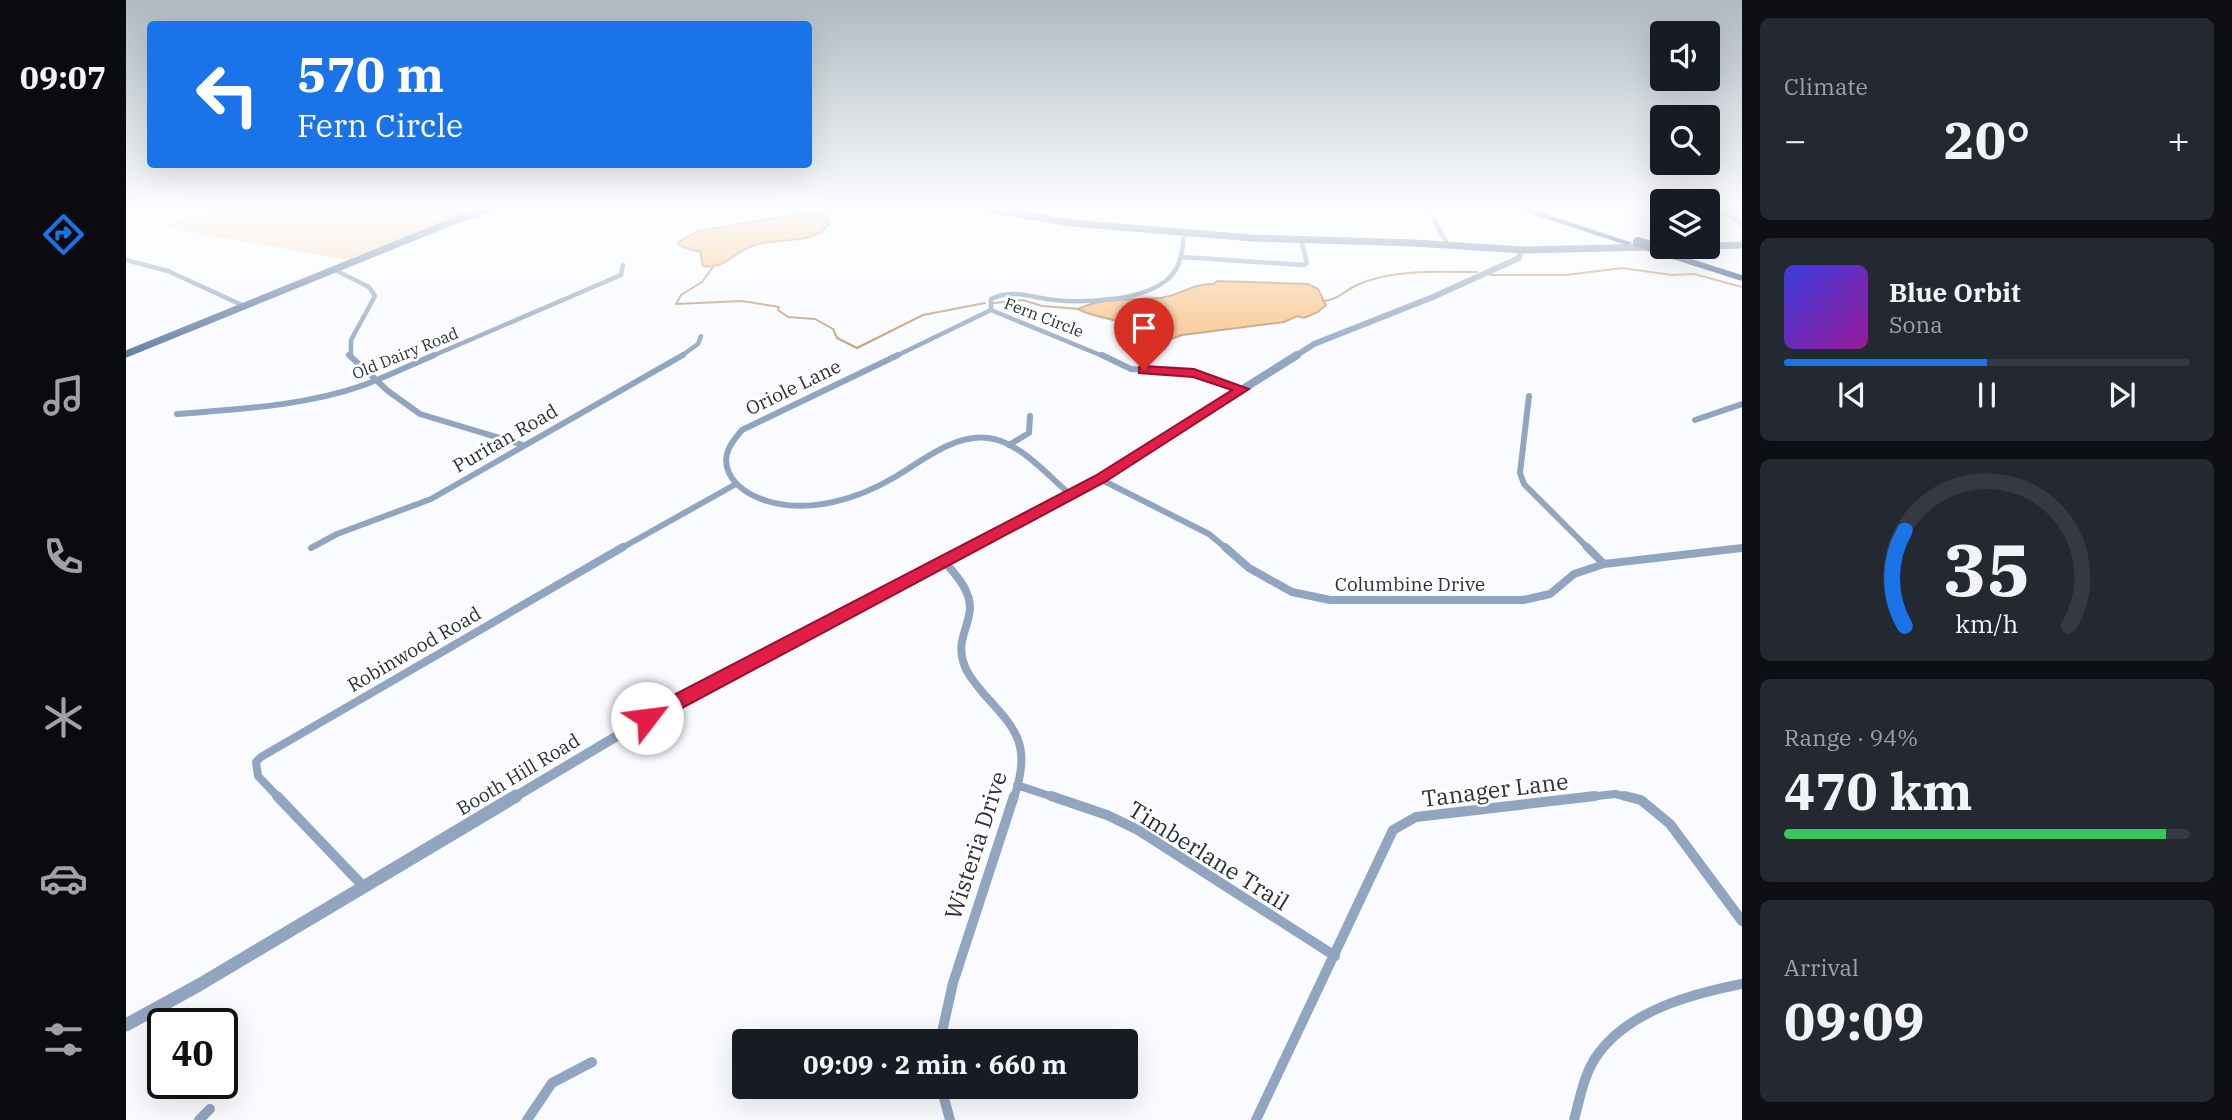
<!DOCTYPE html>
<html lang="en">
<head>
<meta charset="utf-8">
<style>
	:root { --surface:#171b24; --page:#242831; --text:#f1f3f6; --muted:#9ea1a6; --line:#363941; --accent:#1a73e8 }
	body { margin:0; font-family:"IBM Plex Serif",serif; background:var(--page); color:var(--text); height:100vh; display:flex; flex-direction:column; font-size:26px; white-space:nowrap }
	* { box-sizing:border-box; margin:0 }
	p { font-size:23px; color:var(--muted) }
	.icon { flex:none; width:38px; height:38px; fill:none; stroke:currentColor; stroke-width:2; stroke-linecap:round; stroke-linejoin:round }
	.map { position:relative; flex:1; overflow:hidden }
	.sheet { display:flex; flex-direction:column; gap:18px; padding:18px; background:#0d0f14; width:490px }
	.sheet>* { flex:none }
	.banner { position:absolute; left:21px; top:21px; width:665px; height:147px; border-radius:7px; box-shadow:0 7px 28px #0002; background:#1a73e8; color:#fff; overflow:hidden }
	.controls { position:absolute; left:1524px; top:21px; display:grid; gap:14px }
	.controls a { display:grid; place-items:center; width:70px; height:70px; border-radius:7px; background:var(--surface); box-shadow:0 7px 28px #0002; font-size:35px }
	.speed { position:absolute; left:21px; top:1008px; display:flex; gap:14px; font-size:35px; font-weight:700; text-align:center }
	.speed>* { display:grid; place-content:center; width:91px; height:91px; border-radius:50%; background:var(--surface); box-shadow:0 7px 28px #0002; line-height:1 }
	.speed .limit { border:4px solid #111; border-radius:10px; background:#fff; color:#111 }
	.pin { position:absolute; display:grid; place-items:center; width:60px; height:60px; color:#fff; margin:-72px -30px; border-radius:50% 50% 50% 0; rotate:-45deg; box-shadow:0 0 7px #0007 }
	.pin .icon { rotate:45deg }
	.me { position:absolute; width:77px; margin:-38px; rotate:60deg; stroke-linejoin:round; filter:drop-shadow(0 0 5px #0008) }
	.turn { display:flex; align-items:center; gap:24px; height:147px; padding:0 35px; font-size:32px }
	.turn .icon { width:91px; height:91px; stroke-width:2.5 }
	.turn b { display:block; font-size:49px; line-height:60px }
	.big { font-size:52px; font-weight:800; line-height:1.1 }
	.sheet .widget { flex:1; display:flex; flex-direction:column; justify-content:center; gap:10px; min-width:0; padding:0 24px; border-radius:10px; background:var(--page) }
	.sheet .dial { align-items:center; gap:0 }
	.dial svg { height:182px; overflow:visible; fill:none; stroke:var(--line); stroke-width:7; stroke-linecap:round; text-anchor:middle }
	.dial text { fill:var(--text); stroke:none }
	.song { display:flex; align-items:center; gap:21px }
	.cover { width:84px; height:84px; border-radius:10px; background:linear-gradient(135deg,hsl(240 70% 55%),hsl(300 70% 35%)) }
	.played { height:7px; border-radius:4px; background:linear-gradient(90deg,var(--accent) 50%,var(--line) 50%) }
	.keys { display:flex; justify-content:space-around; direction:ltr }
	.heat { display:flex; justify-content:space-between; align-items:center; font-size:38px; direction:ltr }
	.charge { height:10px; border-radius:5px; background:linear-gradient(90deg,#34c759 94%,var(--line) 0) }
	.trip { position:absolute; left:606px; top:1029px; width:406px; height:70px; border-radius:7px; background:var(--surface); box-shadow:0 7px 28px #0002; font-weight:800; line-height:70px; text-align:center }
	main { display:flex; flex:1; min-height:0 }
	.menu { display:flex; flex-direction:column; width:126px; justify-content:space-around; align-items:center; background:#090b0e; color:var(--muted) }
	.menu .icon { width:49px; height:49px }
	.menu .active { color:var(--accent) }
	.menu b { font-size:32px; color:var(--text) }
	.map>svg:first-child { display:block }
</style>
</head>
<body>
<main>
<nav class="menu">
<b>09:07</b>
<svg class="icon active" aria-label="directions" viewBox="0 0 24 24"><path d="M12 3l9 9-9 9-9-9zM9 14v-3h6M13 9l2 2-2 2"/></svg>
<svg class="icon" aria-label="music" viewBox="0 0 24 24"><path d="M9 18V5l10-2v13"/><circle cx="6" cy="18" r="3"/><circle cx="16" cy="16" r="3"/></svg>
<svg class="icon" aria-label="phone" viewBox="0 0 24 24"><path d="M5 4h4l2 5-3 2q2 4 5 5l2-3 5 2v4C11 20 4 13 5 4z"/></svg>
<svg class="icon" aria-label="climate" viewBox="0 0 24 24"><path d="M12 3v18M4 7l16 10M4 17L20 7"/></svg>
<svg class="icon" aria-label="car" viewBox="0 0 24 24"><path d="M5 17H2v-5l4-1 3-4h7l3 4 3 1v5h-3M9 17h6M6 11h13"/><circle cx="7" cy="17" r="2"/><circle cx="17" cy="17" r="2"/></svg>
<svg class="icon" aria-label="filters" viewBox="0 0 24 24"><path d="M4 7h16M4 17h16"/><circle cx="9" cy="7" r="2"/><circle cx="15" cy="17" r="2"/></svg>
</nav>
<div class="map">
<svg width="1616" height="1120" viewBox="0 0 1616 1120">
	<rect width="100%" height="100%" fill="#f9fbff"/>
	<path fill="#f9dbbb" d="M91 207H357L222 260 36 227Z"/>
	<path fill="#f9c386" stroke="#bc976e" stroke-width="2" d="M685 212H697L704 222C692 245 653 238 632 244 610 249 600 270 577 266L574 252 554 246 552 242 573 231Z
		M1091 281 1182 284 1192 289 1200 305 1192 312 1178 318 1171 316 1158 322 1056 335 1030 344 1031 348 1022 352 1015 347 1024 335C1003 318 974 321 952 309 976 297 1008 300 1034 298 1053 296 1067 283 1088 284Z"/>
	<g fill="none" stroke-linecap="round" stroke-linejoin="round">
		<path stroke="#bc976e" stroke-width="2" d="M587 267 576 282 555 295 550 304 616 301 653 307 652 310 662 317 689 319 707 329 711 338 731 348 797 315 859 303
			M1365 275H1440L1496 268 1546 275 1568 274 1616 287
			M1197 301C1212 300 1218 291 1231 285 1267 269 1312 272 1351 272
			M868 303 897 300 916 306 953 309"/>
		<path stroke="#92a5c0" stroke-width="4.5" d="M1295 207 1306 216 1321 244
			M1588 207 1616 224
			M1056 257 1178 265 1181 263 1175 240
			M0 260 42 271 118 306
			M207 269 243 287 249 296 225 340V357
			M865 310 979 357
			M865 310V299C887 288 906 298 928 300 959 303 1019 301 1043 278 1055 267 1057 249 1058 233
			M304 357 495 275 497 265
			M554 357 572 344 575 336
			M768 357 865 310"/>
		<path stroke="#92a5c0" stroke-width="6" d="M223 355 262 391 294 414 397 445
			M772 355 616 430C605 443 595 455 603 473 610 487 625 496 641 501 683 514 732 499 769 477 796 461 828 434 862 438 893 441 922 476 945 495
			M976 355 1005 369 1068 373 1116 389
			M1403 396 1394 473 1398 484 1463 549
			M51 414C113 409 179 406 238 385 262 376 285 365 308 355
			M1569 420 1616 404
			M883 445 903 433 904 416
			M974 479 1083 534 1101 549
			M185 548 211 534 305 499 557 355
			M494 549 610 484
			M1608 549 1616 548"/>
		<path stroke="#92a5c0" stroke-width="8" d="M1099 547 1123 568 1166 592 1204 600H1397L1424 594 1448 574 1478 564 1616 548
			M1461 547 1478 564
			M818 561C829 574 844 589 844 608 843 627 831 640 837 661 840 673 849 683 857 693 892 731 905 745 888 798
			M891 785 930 798
			M153 798 132 776 130 762 135 757 497 547
			M1453 798 1489 794 1507 798"/>
		<path stroke="#92a5c0" stroke-width="10" d="M151 796 238 887
			M925 796 981 815 1012 830 1209 956
			M1499 796 1515 800 1544 824 1616 921
			M814 1041 827 983 888 796
			M815 1087 824 1120
			M73 1120 84 1109
			M401 1120 426 1083 466 1062
			M1130 1120 1267 830 1290 817 1469 796
			M1448 1120C1454 1098 1458 1073 1472 1054 1504 1010 1566 994 1616 984"/>
		<path stroke="#92a5c0" stroke-width="6" d="M1168 357 1188 344 1307 297 1393 258 1396 250"/>
		<path stroke="#92a5c0" stroke-width="8" d="M841 549 974 479 1171 355"/>
		<path stroke="#92a5c0" stroke-width="10" d="M387 798 543 705 844 547"/>
		<path stroke="#92a5c0" stroke-width="13" d="M0 1025 73 985 390 796"/>
		<path stroke="#5f7ba1" stroke-width="7" d="M851 207 945 223 1127 238 1289 243 1396 250 1525 247
			M1582 246 1616 245
			M0 354 330 220 369 207"/>
		<path fill="#1b4377" fill-rule="evenodd" d="M1385 207H1398L1507 243 1500 245Z
			M1521 247H1527L1616 275V281L1521 251Z"/>
		<path stroke="#1b4377" stroke-width="10" d="M1512 242 1536 249"/>
	</g>
	<linearGradient id="sky" x2="0" y2="1"><stop stop-color="#afbac1"/><stop offset="0.57" stop-color="#fcfdff"/><stop offset="1" stop-color="#fcfdff" stop-opacity="0"/></linearGradient>
	<rect width="1616" height="364" fill="url(#sky)"/>
	<path fill="#e11d48" stroke="#92132f" stroke-width="2" d="M1018 366 1068 369 1123 389 979 482 528 723 521 725 515 723 512 718 515 712 969 476 1106 390 1067 377 1013 373V367Z"/>
	<g text-anchor="middle" dominant-baseline="central" stroke-width="5" stroke-linejoin="round" paint-order="stroke">
		<g font-size="16" fill="#2c3036" stroke="#fff">
			<text transform="translate(918 317) rotate(21)">Fern Circle</text>
			<text transform="translate(279 353) rotate(-22)">Old Dairy Road</text>
		</g>
		<g font-size="19" fill="#2c3036" stroke="#fff">
			<text transform="translate(667 387) rotate(-26)">Oriole Lane</text>
			<text transform="translate(379 438) rotate(-30)">Puritan Road</text>
			<text x="1284" y="584">Columbine Drive</text>
			<text transform="translate(288 649) rotate(-30)">Robinwood Road</text>
			<text transform="translate(392 774) rotate(-31)">Booth Hill Road</text>
		</g>
		<g font-size="23" fill="#2c3036" stroke="#fff">
			<text transform="translate(1369 789) rotate(-7)">Tanager Lane</text>
			<text transform="translate(849 845) rotate(-72)">Wisteria Drive</text>
			<text transform="translate(1083 855) rotate(32)">Timberlane Trail</text>
		</g>
	</g>
</svg>
<div class="controls">
<a><svg class="icon" aria-label="sound" viewBox="0 0 24 24"><path d="M4 9h4l5-4v14l-5-4H4zM17 9q2 3 0 6"/></svg></a>
<a><svg class="icon" aria-label="search" viewBox="0 0 24 24"><circle cx="10" cy="10" r="6"/><path d="M15 15l6 6"/></svg></a>
<a><svg class="icon" aria-label="layers" viewBox="0 0 24 24"><path d="M12 4l9 5-9 5-9-5zM3 14l9 5 9-5"/></svg></a>
</div>
<div class="speed"><div class="limit">40</div></div>
<div class="pin" style="left:1018px;top:370px;background:#d93025"><svg class="icon" aria-label="arrive" viewBox="0 0 24 24"><path d="M6 21V4h12l-3 4 3 4H6"/></svg></div>
<svg class="me" style="left:521px;top:718px" viewBox="-20 -20 40 40"><circle r="19" fill="#fff"/><path d="M0-13L10 11 0 6-10 11z" fill="#e11d48"/></svg>
<div class="trip">09:09 · 2 min · 660 m</div>
<div class="banner">
<div class="turn"><svg class="icon" aria-label="left" viewBox="0 0 24 24"><path d="M17 20v-9H6M10 6l-5 5 5 5"/></svg><div><b>570 m</b>Fern Circle</div></div>
</div>
</div>
<section class="sheet">
<div class="widget"><p>Climate</p>
<div class="heat"><a>−</a><b class="big">20°</b><a>+</a></div>
</div>
<div class="widget">
<div class="song"><i class="cover"></i><div><b>Blue Orbit</b><p>Sona</p></div></div>
<div class="played"></div>
<div class="keys"><svg class="icon" aria-label="previous" viewBox="0 0 24 24"><path d="M18 5L8 12l10 7zM5 5v14"/></svg><svg class="icon" aria-label="pause" viewBox="0 0 24 24"><path d="M8 5v14M16 5v14"/></svg><svg class="icon" aria-label="next" viewBox="0 0 24 24"><path d="M6 5l10 7-10 7zM19 5v14"/></svg></div>
</div>
<div class="widget dial"><svg viewBox="0 0 100 80">
<path d="M14 69A42 42 0 1 1 86 69"/>
<path d="M14 69A42 42 0 0 1 14 27" stroke="#1a73e8"/>
<text x="50" y="56" font-size="32" font-weight="700">35</text>
<text x="50" y="72" font-size="11">km/h</text>
</svg></div>
<div class="widget"><p>Range · 94%</p><b class="big">470 km</b><div class="charge"></div></div>
<div class="widget"><p>Arrival</p><b class="big">09:09</b></div>
</section>
</main>
</body>
</html>
